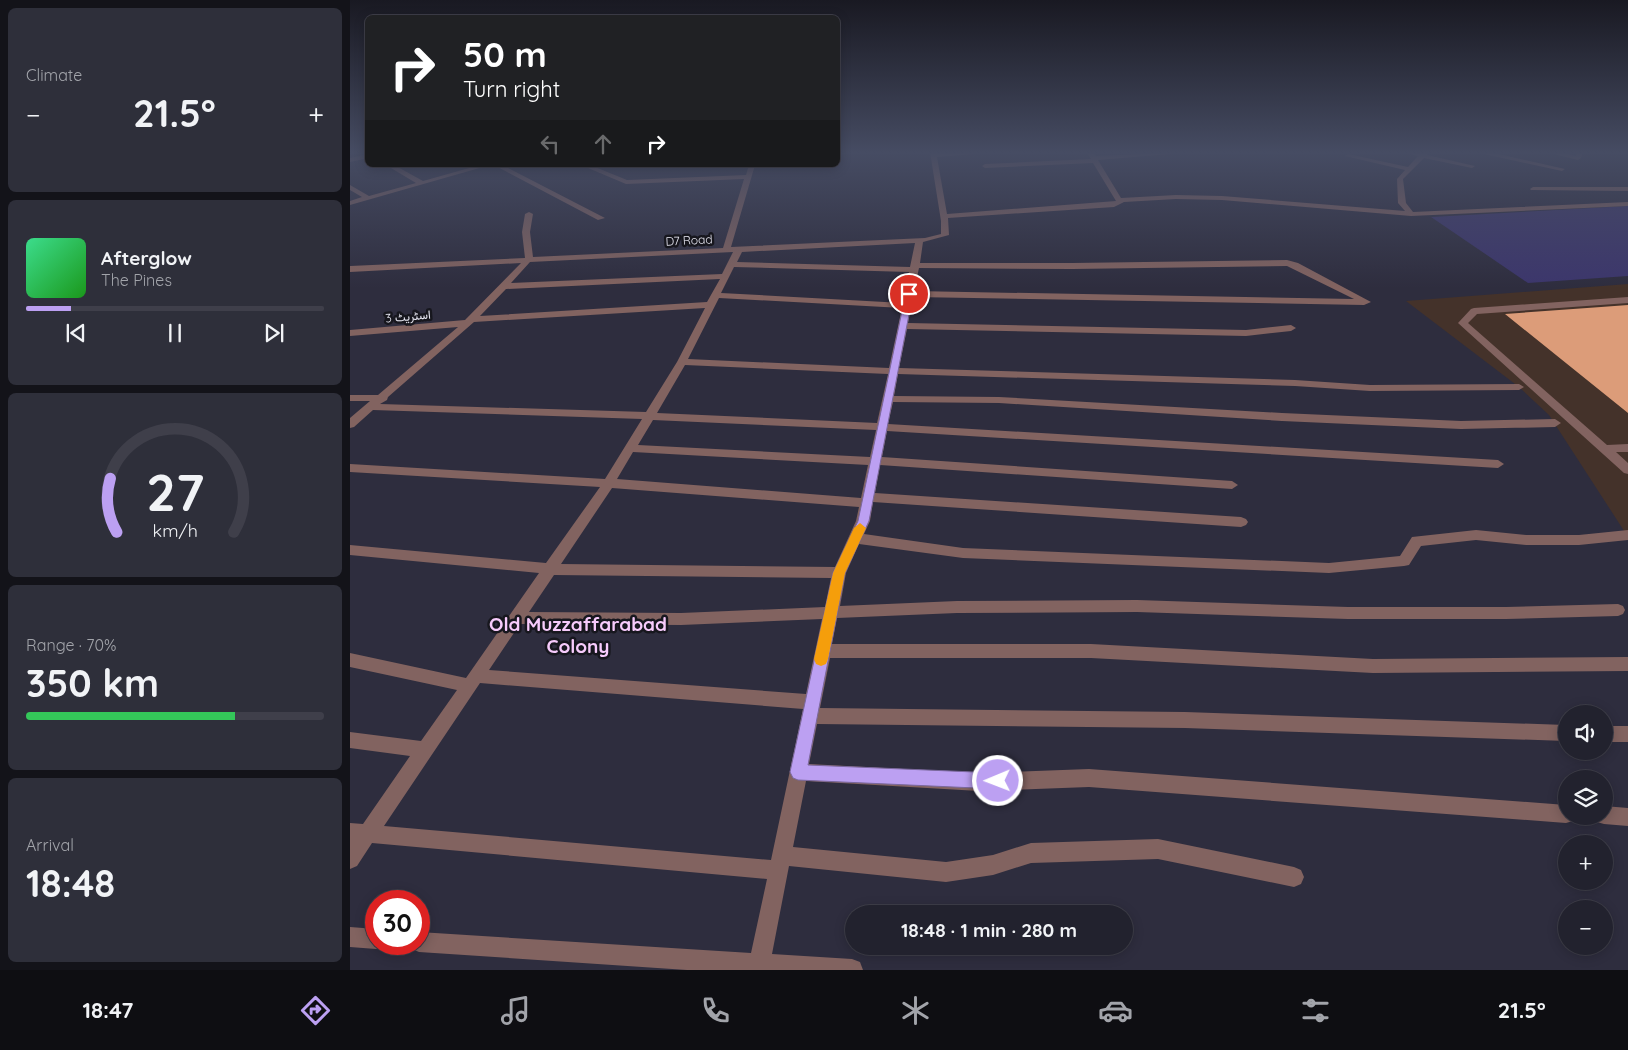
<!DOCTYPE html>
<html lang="en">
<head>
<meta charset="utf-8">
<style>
	:root { --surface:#22222e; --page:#2e2f3a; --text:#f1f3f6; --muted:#a2a4aa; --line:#3f3f4a; --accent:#bca0f2 }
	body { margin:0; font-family:Quicksand,Vazirmatn,sans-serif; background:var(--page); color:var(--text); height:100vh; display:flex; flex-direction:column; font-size:19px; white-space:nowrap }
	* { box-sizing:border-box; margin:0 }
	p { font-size:16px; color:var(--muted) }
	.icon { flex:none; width:28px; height:28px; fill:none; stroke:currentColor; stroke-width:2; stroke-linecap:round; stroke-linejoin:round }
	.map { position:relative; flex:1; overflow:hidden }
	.drawer { display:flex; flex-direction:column; gap:8px; padding:8px; background:#131319; width:350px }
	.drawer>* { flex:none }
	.top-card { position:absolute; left:15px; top:15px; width:475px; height:152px; border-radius:8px; box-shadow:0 2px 12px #0003,0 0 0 1px var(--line); background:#202124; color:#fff; overflow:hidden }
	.tools { position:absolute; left:1208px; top:705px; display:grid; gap:10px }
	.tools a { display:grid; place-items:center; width:55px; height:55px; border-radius:50%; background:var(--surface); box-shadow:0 2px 12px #0003,0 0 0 1px var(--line); font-size:25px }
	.speed { position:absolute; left:15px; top:890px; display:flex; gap:10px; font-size:25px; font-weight:700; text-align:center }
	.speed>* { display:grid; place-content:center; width:65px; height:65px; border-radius:50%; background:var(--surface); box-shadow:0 2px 12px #0003,0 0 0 1px var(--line); line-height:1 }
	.speed .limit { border:8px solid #d22; background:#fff; color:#111 }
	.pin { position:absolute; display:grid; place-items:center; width:42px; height:42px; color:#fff; margin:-21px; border:2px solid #fff; border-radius:50%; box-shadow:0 1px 5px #0007 }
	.me { position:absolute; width:55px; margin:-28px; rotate:269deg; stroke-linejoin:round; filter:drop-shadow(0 0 4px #0008) }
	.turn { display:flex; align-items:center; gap:18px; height:105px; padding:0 15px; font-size:22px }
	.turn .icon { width:65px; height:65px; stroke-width:2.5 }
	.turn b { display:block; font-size:35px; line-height:42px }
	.lanes { display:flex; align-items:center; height:48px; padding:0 15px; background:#0003; justify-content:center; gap:25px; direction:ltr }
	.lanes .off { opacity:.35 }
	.big { font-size:38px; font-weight:800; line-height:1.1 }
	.drawer .card { flex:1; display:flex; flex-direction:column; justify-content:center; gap:8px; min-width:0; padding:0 18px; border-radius:8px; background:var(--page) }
	.drawer .dial { align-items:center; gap:0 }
	.dial svg { height:130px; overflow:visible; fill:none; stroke:var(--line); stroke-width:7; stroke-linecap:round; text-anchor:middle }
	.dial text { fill:var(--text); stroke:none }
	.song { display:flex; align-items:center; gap:15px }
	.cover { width:60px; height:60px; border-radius:8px; background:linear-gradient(135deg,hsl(150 70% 55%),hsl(120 70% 35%)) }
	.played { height:5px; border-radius:2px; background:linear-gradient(90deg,var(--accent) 15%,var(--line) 15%) }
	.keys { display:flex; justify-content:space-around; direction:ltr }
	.heat { display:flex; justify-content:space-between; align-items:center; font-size:28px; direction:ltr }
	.charge { height:8px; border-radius:4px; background:linear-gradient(90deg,#34c759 70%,var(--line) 0) }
	.trip { position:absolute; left:495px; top:905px; width:288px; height:50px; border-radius:25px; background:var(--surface); box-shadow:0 2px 12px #0003,0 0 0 1px var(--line); font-weight:800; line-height:50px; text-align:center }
	.tab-bar { display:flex; height:80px; justify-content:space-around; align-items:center; background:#0e0e12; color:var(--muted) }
	.tab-bar .icon { width:35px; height:35px }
	.tab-bar .on { color:var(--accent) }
	.tab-bar b { font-size:22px; color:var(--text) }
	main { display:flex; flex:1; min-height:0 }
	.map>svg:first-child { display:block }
</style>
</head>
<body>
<main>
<section class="drawer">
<div class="card"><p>Climate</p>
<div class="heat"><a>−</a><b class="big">21.5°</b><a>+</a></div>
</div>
<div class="card">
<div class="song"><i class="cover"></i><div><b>Afterglow</b><p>The Pines</p></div></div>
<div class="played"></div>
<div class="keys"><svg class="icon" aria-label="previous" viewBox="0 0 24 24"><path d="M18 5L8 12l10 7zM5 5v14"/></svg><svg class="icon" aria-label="pause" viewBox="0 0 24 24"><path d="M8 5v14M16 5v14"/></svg><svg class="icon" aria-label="next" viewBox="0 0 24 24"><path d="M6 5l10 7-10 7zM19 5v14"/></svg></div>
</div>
<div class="card dial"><svg viewBox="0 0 100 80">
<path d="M14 69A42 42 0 1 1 86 69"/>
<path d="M14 69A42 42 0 0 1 10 36" stroke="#bca0f2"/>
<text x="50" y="56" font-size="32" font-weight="700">27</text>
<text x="50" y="72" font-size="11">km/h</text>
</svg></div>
<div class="card"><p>Range · 70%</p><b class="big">350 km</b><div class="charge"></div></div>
<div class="card"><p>Arrival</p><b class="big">18:48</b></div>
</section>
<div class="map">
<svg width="1278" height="970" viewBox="0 0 1278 970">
	<rect width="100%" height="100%" fill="#2e2d3e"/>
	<path fill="#44322a" d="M1278 284V537L1199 415 1169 387 1056 301Z"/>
	<path fill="#3c366c" d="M1278 206V276L1178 283 1081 217Z"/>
	<path fill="#dc9c79" d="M1278 305V413L1155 314 1251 307Z"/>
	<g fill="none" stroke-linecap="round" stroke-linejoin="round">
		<path fill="#826360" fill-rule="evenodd" d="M580 152H647L587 157 597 214 766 201 743 163 635 168 632 166 635 164 741 159 737 152H743L746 156 843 152 748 160 771 198 826 195 872 196 1055 211 1048 203 1047 179 1055 170 995 156 998 154 1058 167 1068 156 1053 152H1079L1077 155 1125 166 1122 168 1074 158 1053 179 1056 203 1063 212 1278 202V206L1061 216 872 200 826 199 774 202 764 207 598 218 599 235 573 242 570 263H722L937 260 948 263 1021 302 1014 305 563 297 558 323 896 330 941 325 946 328 941 331 896 336 557 329 549 368 945 380 1020 385 1169 384 1174 387 1169 390 1020 391 945 386 548 374 544 396 649 397 932 413 1111 421 1205 419 1211 423 1205 427 1111 429 932 421 649 403 543 402 538 424 1148 460 1154 464 1148 468 537 431 532 457 882 481 888 485 882 489 530 465 525 493 891 517 896 519 898 522 896 525 891 527 523 502 520 521 514 534 613 548 979 563 1050 556 1062 537 1126 530 1176 535H1229L1278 530V540L1229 545H1176L1126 540 1071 546 1059 565 1054 566 979 573 613 558 509 544 496 573 490 606 607 601 787 600 998 607H1156L1268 604 1273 606 1275 610 1273 614 1268 616 1156 619H998L787 612 607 613 487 618 482 644H741L1023 659 1278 657V671L1023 673 741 658H480L470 708 835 712 1216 725V741L835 728 467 724 459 764 629 773 739 769 1216 805V816H1224L1223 821 1216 823 739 787 629 791 456 781 443 847 596 862 643 855 681 843 808 839 944 867 951 870 954 877 951 884 944 887 808 859 681 863 643 875 596 882 439 866 422 954 502 959 510 962 513 970H337L69 952 62 949 59 944H69V932L401 953 417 879 22 843 7 866 0 869V823L13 824 60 756 0 748V732L71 741 107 690 0 667V653L116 678 189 573 0 555V545L196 563 250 487 0 472V464L255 479 292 419 23 410 4 427 0 428V418L20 401H0V395H28L108 327 0 336V330L115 320 171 263 0 272V266L175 258 172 232 175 214 179 212 183 214 180 232 183 257 373 248 394 179 276 184 231 165H240L277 180 396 175 399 165H405L381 247 575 238 591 234V221ZM565 243 560 267 387 262 392 252ZM383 252 372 274 161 283 180 262ZM937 266 1004 299 564 291 569 268 722 269ZM384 267 559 272 553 303 371 293ZM370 279 357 302 130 316 156 289ZM369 298 552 308 539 368 338 359ZM355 308 327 362 296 412 30 404 37 400 38 397 124 322ZM335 365 538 374 527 423 307 413ZM303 420 526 430 520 457 288 445ZM283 452 518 465 511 498 267 479ZM262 488 509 507 506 521 485 567 211 564ZM204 575 481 578 475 607 331 613 179 612ZM472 619 456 694 139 670 170 624 331 625ZM130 683 453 709 421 860 34 826Z
			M1125 152H1139L1215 169 1212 171Z
			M1196 152H1210L1226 156 1227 152H1233L1231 158 1228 160Z
			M18 154V158L0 162V158Z
			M36 165H44L73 181 130 165H140L0 205V201L12 197 0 190V185L19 196 66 183Z
			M144 165H152L255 218 248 220Z
			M1183 187H1278V191L1181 190 1180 189Z
			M1278 297V303L1127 314 1118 323 1257 445 1278 444V452H1266L1278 463V474L1274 473 1108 323 1121 309 1124 308Z
			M1254 726H1278V742H1254Z
			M1254 806 1278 808V826L1254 824 1247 822 1245 816H1254Z
			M0 927 26 929V944H35L33 946 26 949 0 947Z"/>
	</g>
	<linearGradient id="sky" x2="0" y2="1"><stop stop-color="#191922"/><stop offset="0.53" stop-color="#464c63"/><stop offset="1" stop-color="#464c63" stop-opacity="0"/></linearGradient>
	<rect width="1278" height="288" fill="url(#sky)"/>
	<path fill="#bca0f2" stroke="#7a689d" d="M556 292 563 294 519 521 495 573 458 765 648 773 653 775 656 781 653 787 648 789 448 780 443 778 440 772 483 573 508 521Z"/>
	<path fill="#f59e0b" d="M510 523 516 528 495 573 478 659 476 664 471 666 466 664 464 659 483 573 504 528Z"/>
	<g text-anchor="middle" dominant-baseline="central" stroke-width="5" stroke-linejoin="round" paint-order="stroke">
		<g font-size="12" fill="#e8e8f3" stroke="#17171e">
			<text transform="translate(339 240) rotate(-3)">D7 Road</text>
			<text transform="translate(58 316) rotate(-5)">اسٹریٹ 3</text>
		</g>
		<g font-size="19" font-weight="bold" fill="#f7cbfc" stroke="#17171e">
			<text x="228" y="624">Old Muzzaffarabad<tspan x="228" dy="22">Colony</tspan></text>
		</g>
	</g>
</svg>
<div class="tools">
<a><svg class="icon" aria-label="sound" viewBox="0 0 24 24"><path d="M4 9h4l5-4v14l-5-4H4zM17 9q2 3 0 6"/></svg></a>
<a><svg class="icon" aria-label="layers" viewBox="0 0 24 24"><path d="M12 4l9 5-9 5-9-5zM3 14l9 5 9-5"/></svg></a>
<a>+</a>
<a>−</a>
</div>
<div class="speed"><div class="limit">30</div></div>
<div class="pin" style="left:559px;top:294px;background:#d93025"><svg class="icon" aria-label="arrive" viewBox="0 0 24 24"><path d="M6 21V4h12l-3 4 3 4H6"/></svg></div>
<svg class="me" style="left:648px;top:781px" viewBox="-20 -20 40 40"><circle r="17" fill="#bca0f2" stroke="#fff" stroke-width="3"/><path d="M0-11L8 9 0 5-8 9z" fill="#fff"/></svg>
<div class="trip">18:48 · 1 min · 280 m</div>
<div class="top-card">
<div class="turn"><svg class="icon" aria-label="right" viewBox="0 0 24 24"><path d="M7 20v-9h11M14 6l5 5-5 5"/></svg><div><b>50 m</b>Turn right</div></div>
<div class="lanes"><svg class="icon off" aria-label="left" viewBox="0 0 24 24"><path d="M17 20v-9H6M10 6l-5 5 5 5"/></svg><svg class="icon off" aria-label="ahead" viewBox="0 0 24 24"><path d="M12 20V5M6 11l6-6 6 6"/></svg><svg class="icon" aria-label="right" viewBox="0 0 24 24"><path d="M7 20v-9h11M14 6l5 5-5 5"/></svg></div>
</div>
</div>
</main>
<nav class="tab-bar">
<b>18:47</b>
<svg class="icon on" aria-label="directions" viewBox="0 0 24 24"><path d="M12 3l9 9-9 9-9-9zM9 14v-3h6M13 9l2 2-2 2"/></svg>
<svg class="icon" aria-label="music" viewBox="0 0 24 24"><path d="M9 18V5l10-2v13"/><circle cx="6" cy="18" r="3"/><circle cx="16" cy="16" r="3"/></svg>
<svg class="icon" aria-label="phone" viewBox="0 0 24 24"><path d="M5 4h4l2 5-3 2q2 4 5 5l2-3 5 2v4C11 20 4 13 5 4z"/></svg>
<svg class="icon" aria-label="climate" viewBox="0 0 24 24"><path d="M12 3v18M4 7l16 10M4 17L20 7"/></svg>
<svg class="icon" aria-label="car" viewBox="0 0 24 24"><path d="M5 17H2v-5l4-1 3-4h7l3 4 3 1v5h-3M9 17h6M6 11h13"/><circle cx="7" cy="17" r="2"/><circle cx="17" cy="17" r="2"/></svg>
<svg class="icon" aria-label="filters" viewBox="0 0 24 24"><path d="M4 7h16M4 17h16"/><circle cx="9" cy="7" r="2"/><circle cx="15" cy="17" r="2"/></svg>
<b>21.5°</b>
</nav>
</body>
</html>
